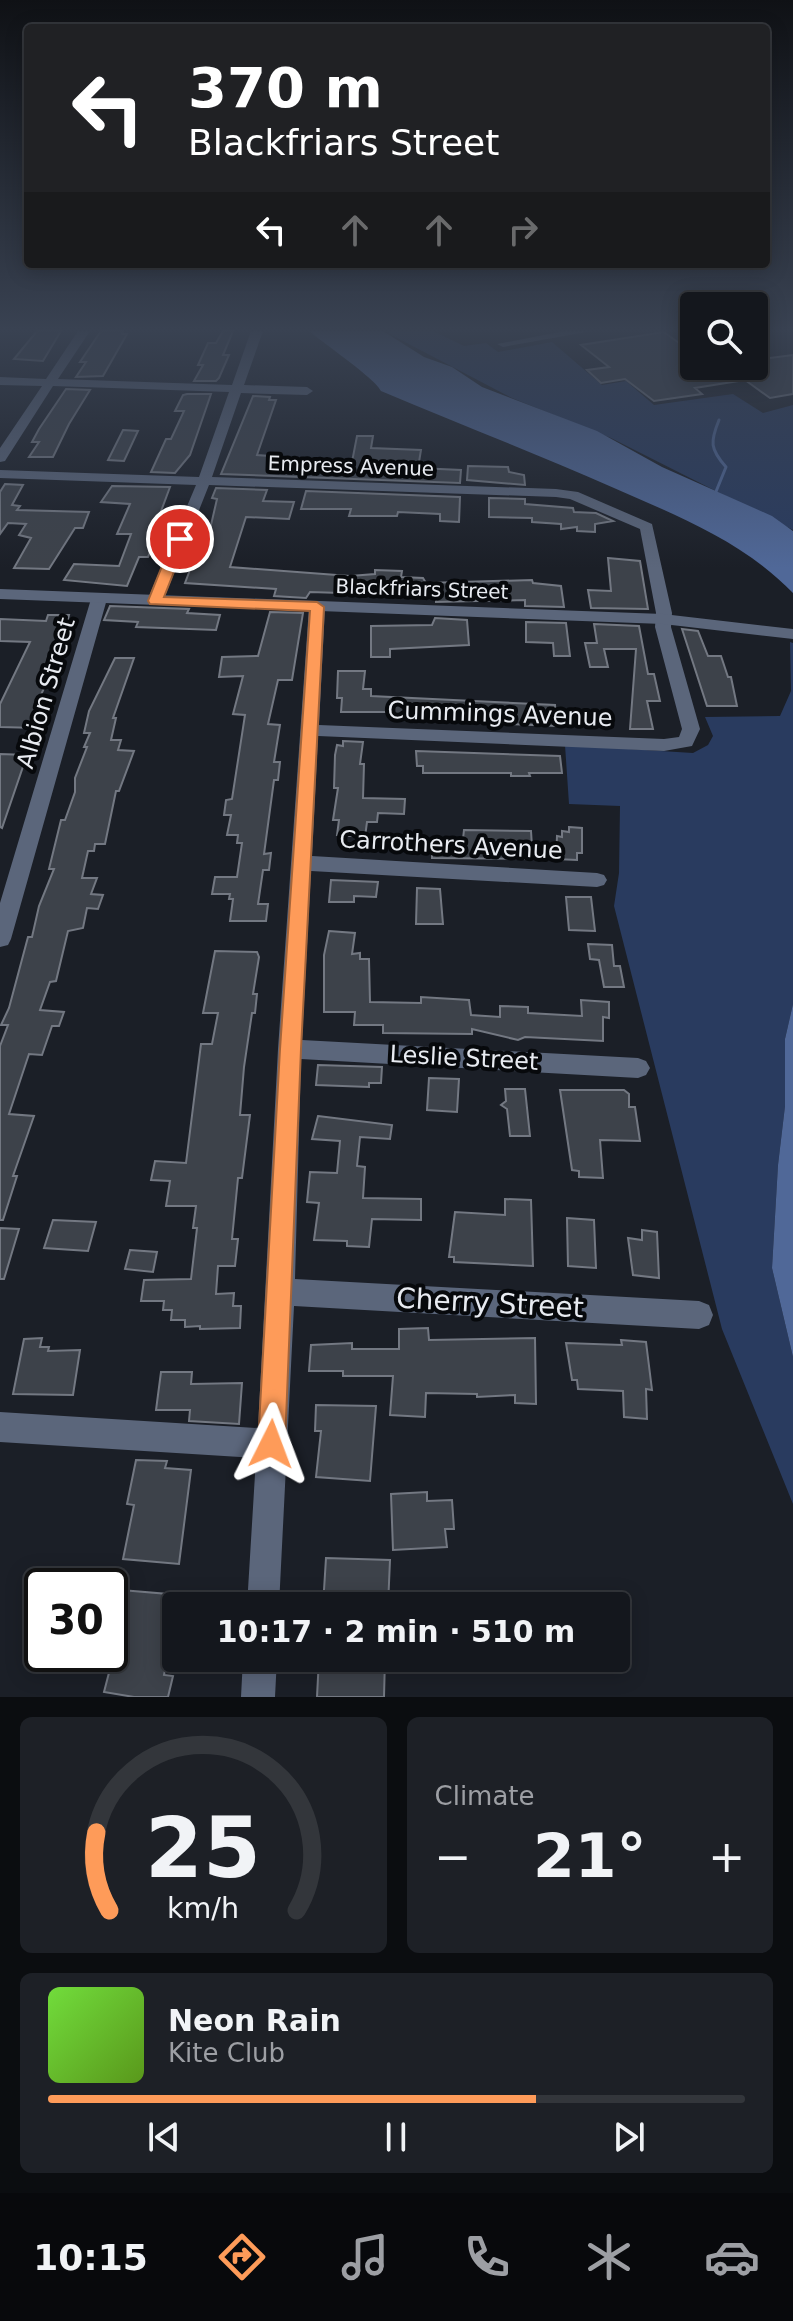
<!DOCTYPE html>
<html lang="en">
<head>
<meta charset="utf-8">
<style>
	:root { --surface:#14171d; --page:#1d2026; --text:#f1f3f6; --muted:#9d9fa4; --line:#33363b; --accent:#fe9b59 }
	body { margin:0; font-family:"DejaVu Sans",sans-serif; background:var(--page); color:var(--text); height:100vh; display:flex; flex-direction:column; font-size:30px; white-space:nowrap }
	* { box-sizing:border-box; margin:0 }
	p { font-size:26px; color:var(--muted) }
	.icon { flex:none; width:44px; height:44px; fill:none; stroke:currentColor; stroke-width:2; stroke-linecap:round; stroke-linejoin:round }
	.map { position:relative; height:1697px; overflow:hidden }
	.side { display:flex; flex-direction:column; gap:20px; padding:20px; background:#0b0d10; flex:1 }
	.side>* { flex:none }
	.top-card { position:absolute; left:24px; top:24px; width:746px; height:244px; border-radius:8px; box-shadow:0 4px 20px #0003,0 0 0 2px var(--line); background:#202124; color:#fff; overflow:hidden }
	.tools { position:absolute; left:680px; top:292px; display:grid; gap:16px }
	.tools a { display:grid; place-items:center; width:88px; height:88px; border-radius:8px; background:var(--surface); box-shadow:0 4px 20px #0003,0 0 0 2px var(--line); font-size:40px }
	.speed { position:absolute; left:24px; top:1568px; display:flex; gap:16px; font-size:40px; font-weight:700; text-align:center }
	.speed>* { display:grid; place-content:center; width:104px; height:104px; border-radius:50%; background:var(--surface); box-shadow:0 4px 20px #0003,0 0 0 2px var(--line); line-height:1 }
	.speed .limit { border:4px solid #111; border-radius:12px; background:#fff; color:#111 }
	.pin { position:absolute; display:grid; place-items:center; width:68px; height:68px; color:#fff; margin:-34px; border:4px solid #fff; border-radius:50%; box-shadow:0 2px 8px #0007 }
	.me { position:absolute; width:88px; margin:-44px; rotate:3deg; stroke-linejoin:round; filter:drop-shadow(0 0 6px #0008) }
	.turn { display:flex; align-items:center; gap:28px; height:168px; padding:0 32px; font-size:36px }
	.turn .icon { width:104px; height:104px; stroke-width:2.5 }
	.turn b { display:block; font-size:56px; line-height:68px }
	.lanes { display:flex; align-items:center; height:76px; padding:0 32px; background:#0003; justify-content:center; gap:40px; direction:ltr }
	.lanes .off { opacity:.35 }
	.big { font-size:60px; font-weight:700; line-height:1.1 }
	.side .card { flex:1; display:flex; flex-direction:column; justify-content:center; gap:12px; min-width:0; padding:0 28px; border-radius:12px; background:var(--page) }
	.side .dial { align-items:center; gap:0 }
	.dial svg { height:208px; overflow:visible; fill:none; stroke:var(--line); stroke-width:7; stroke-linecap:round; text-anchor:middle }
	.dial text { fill:var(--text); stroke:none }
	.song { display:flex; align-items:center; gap:24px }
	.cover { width:96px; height:96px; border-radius:12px; background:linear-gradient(135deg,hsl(100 70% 55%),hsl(90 70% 35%)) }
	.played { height:8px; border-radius:4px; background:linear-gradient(90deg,var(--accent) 70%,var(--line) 70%) }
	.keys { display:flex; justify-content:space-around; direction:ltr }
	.heat { display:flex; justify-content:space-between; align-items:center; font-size:44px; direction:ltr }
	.side .tiles { flex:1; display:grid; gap:20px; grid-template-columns:1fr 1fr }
	.card:last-child { grid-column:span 2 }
	.trip { position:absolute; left:162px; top:1592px; width:468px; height:80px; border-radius:8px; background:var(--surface); box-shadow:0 4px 20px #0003,0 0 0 2px var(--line); font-weight:700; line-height:80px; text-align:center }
	.tab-bar { display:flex; height:128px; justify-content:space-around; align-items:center; background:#08090c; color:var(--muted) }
	.tab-bar .icon { width:56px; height:56px }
	.tab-bar .selected { color:var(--accent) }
	.tab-bar b { font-size:36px; color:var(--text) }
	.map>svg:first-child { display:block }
</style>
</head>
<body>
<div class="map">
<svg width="793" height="1697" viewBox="0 0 793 1697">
	<rect width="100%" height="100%" fill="#1b1f27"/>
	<path fill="#293b5f" d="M384 331H433L464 346 486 343 498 352 552 342 602 385 626 381 654 405 733 394 763 413 793 405V530L611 438 512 398Z
		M790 642 793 643V1004L785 1039V1106L778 1165 772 1268 793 1357V1504L722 1329 614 906 619 873 620 806 569 804 565 745 693 753 708 745 713 736 705 717 780 716 791 691Z"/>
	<path fill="#506898" d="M309 331H383L424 357 452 367 482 387 597 431 662 467 772 516 793 531V593C744 542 678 516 614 488 537 454 459 424 381 391 377 380 322 342 309 331Z
		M793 1004V1357L772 1268 778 1165 785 1106V1039Z"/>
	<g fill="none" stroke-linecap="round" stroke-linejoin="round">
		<path stroke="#506898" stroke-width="3" d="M715 494 726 467C710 449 710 442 719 420"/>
	</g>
	<path fill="#3d424a" stroke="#737882" stroke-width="2" d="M37 331H61L43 361 14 359Z
		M101 331H123L122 334H127L103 376 76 377 86 362H80Z
		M223 331H233L223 355H229L219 378 216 381H194L203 365H198L208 343H216Z
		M664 332 694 354V366H754V360L793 355V394L770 398 745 380 695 388 702 394 654 401 625 379 601 383 587 370 609 367 581 345Z
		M66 389 90 390 69 424 53 457H29L39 442H32L39 429Z
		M187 394H211L190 455 175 473 151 472 166 439H171L184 411H175L183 395Z
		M253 396 270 397 269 400H276L257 455 352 462 357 436H373L371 448 421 450 418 468 461 470 460 483 221 474Z
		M123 430 138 431 124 461 108 460Z
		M468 466 508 467 509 472 524 475 525 485 467 480Z
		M5 484 23 485 12 505 20 506 17 510 89 512 83 528H75L49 569 14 568 31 538 19 535 26 524 8 523 0 534V492Z
		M112 486 170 487 157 522 161 526 148 557H139L127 586 64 580 74 564 119 566 131 534H117L130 504 101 502Z
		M216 488 267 490 263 501 294 502 289 519 246 517 230 567 350 576 375 574V570L402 571 401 577 423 578 426 583 532 580 533 583 561 586 564 607 525 606V600L436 602V598L373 594 310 592 306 598 274 596 276 589 185 583 202 538H208L217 499 212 498Z
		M306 491 460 497 459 522 440 521V514L398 512 397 516H349L351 509H301Z
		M489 498 525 499V504L573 508 574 512 596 513 613 521 595 524V532L577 531V527L561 529V524L532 522V518L489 517Z
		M608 558 640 561 648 609 591 608 588 590 611 591Z
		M110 606 189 609 187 613 220 615 216 630 136 627 138 622 104 620Z
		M270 612 303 613 292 680H278L268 724 280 725 274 762H280L278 780H274L264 854 271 853 269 870H263L258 904H268L266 921H230L233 899H229L230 894H212L215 877H237L242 843H237L238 835H227L231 815H224L226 800 232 799 245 715 233 714 243 676 219 677 222 657 258 656Z
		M48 615H69L59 656 39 699H46L39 712H43L37 728 0 727V704L30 642 0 641V619L46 621Z
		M435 618 467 620 469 645 390 649V657H371V626L432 625Z
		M526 622 566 623 570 656H554L553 643 526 642Z
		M594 624 639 626 648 674H654L660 701H647L653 729H630L636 649H604L608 667H590L585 643H597Z
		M682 629 698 631 708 656H721L728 677H731L737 706H707Z
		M115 658H134L113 718H116L111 740H121L118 750 134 751 119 791H116L105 844H95L94 851H88L82 878H97L91 894 103 895 98 909 87 908 83 928 68 931 56 981 50 982 40 1010 64 1012 59 1026H52L42 1055 29 1054 9 1114 34 1116 13 1176H17L3 1220H0V1046L8 1025H1L9 1008 28 937H32L39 906 54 869H49L61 820H65L75 792V778L87 747H84L90 733H84L89 711Z
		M338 671H365L363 689H371V696L555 705 557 726 479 723V717L452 716 451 721 389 718V712H341L342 698H337Z
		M343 741 363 742 360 764H364L363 798 405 799 404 814 378 813 377 822H367L365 837 337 835 339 820H333L338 788H334L335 755 337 745 343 746Z
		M416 751 560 756 562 773H529L530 776H511V773H423V766H417Z
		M0 754 27 755 2 828 0 827Z
		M569 827 582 828V853H577V860L556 859 557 836 562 837V831L569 832Z
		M464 830 531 831 532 847H527V859L432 858V838L463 839Z
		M331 880 378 882 376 897 354 896V902H329Z
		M417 888 440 889 443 924H416Z
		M566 897H591L595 931 569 930Z
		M329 931 355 933 352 954 360 953V959H369L370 1002 421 1003V997L469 1000 471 1015 500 1017V1006L528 1007V1013L582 1016 581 1000 609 1002V1018L603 1017V1041L525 1037 518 1040 472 1029V1034L383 1033V1025H354L355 1012H324V955Z
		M588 944 612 945 614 966H620L624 987H604L599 960 590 959Z
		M215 951 257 952 259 957 253 994H257L255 1013H252L244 1067 240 1115H250L242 1178H238L232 1239H238L235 1266H218L216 1294 234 1293 233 1306H241L240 1328 200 1329V1326L185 1327V1320H171L172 1310H163L164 1301H141L144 1280 191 1279 197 1228H193L196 1206H166L170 1181 151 1180 155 1161 186 1163 201 1044H212L218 1013H203Z
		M318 1065 382 1067 381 1083H369V1087L316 1085Z
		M429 1078 459 1079 457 1112 427 1110Z
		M505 1089H525L530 1136H510L507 1109 501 1105 506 1101Z
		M560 1090H624L629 1094V1107H635L640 1141 600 1140 603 1178 579 1177V1171L572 1170Z
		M318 1116 392 1125 390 1139 360 1137 357 1166 365 1167 363 1198 421 1199V1220L372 1219 369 1247 347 1246V1241L314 1240 319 1203 307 1202 310 1172 337 1173 340 1141 312 1139Z
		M505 1199 531 1200 533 1266 454 1262V1257H449L455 1212 505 1215Z
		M567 1218 594 1220 596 1268 568 1266Z
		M53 1220 96 1222 88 1251 44 1248Z
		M0 1228 19 1229 4 1279H0Z
		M642 1230 657 1232 659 1278 633 1275 628 1238 642 1240Z
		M130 1250 157 1252 153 1272 125 1269Z
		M428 1328 429 1340 535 1338 536 1404 515 1403V1395L477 1397V1394L426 1393 425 1417 390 1415 393 1376H343V1371H309L311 1345 352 1343V1349H399V1329Z
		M42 1338 40 1347H49L48 1351 80 1350 73 1395 13 1394 24 1339Z
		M621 1340 646 1342 652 1390 646 1389 647 1419 624 1417 623 1391 578 1389 577 1380H572L566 1343 622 1345Z
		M161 1372H192L191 1384 242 1383 239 1424 189 1421 190 1410H156Z
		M316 1405 376 1406 370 1481 316 1477 321 1431H315Z
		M136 1460 167 1461 165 1468 191 1470 179 1564 123 1559 134 1505 127 1504Z
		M427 1492V1501L452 1500 454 1529H445L447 1547 393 1550 391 1494Z
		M326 1558 390 1560 388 1606H323Z
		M121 1590 180 1595 164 1675 173 1676 168 1697H134L104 1692 118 1638 111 1637Z
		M319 1658H385L384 1697H317Z"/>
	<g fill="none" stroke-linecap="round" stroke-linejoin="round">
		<path fill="#5b667b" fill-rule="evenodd" d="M78 331H90L58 379 232 385 251 331H263L244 385 307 387 313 391 307 395 241 393 212 477 556 489 578 492 652 524 672 613 671 627 700 729 692 746 664 751 318 736 312 856 597 873 604 875 607 880 604 885 597 887 311 871 302 1040 638 1058 646 1061 650 1068 646 1075 638 1078 301 1059 295 1279 699 1301 709 1305 713 1315 709 1325 699 1329 294 1306 279 1606H247L256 1458 0 1442V1412L258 1428 278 1049 309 607 317 602 325 607 319 725 664 739 679 737 682 729 655 627 656 613 640 529 570 499 556 497 209 485 163 601 161 604H149L147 601 196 485 0 478V470L199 477 229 392 53 386 5 461 0 462V448L42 386 0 385V377L46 379Z
			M565 331H592L503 347 497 344Z
			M99 594 107 599 11 939 8 945 0 947V903L91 599Z
			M243 1658H277L275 1697H241Z"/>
		<path fill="#5b667b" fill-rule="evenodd" d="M0 589 663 614 793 629V639L663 624 0 599Z"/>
	</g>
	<linearGradient id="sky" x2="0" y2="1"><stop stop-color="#0f1115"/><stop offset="0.58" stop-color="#394252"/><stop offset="1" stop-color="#394252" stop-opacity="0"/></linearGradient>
	<rect width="793" height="568" fill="url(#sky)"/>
	<path fill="#fe9b59" stroke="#a5653a" stroke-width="2" d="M180 535 187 539 164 597 317 602 324 607 301 1049 285 1444 281 1453 271 1457 262 1453 258 1444 280 1049 310 611 150 604 148 601 173 539Z"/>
	<g text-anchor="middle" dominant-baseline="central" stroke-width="8" stroke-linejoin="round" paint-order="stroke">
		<g font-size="20" fill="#e8ebf1" stroke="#07090c">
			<text transform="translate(351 466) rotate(2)">Empress Avenue</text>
			<text transform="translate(422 589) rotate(2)">Blackfriars Street</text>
		</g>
		<g font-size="24" fill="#e8ebf1" stroke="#07090c">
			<text transform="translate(46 693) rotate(-74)">Albion Street</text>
			<text transform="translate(500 714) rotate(2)">Cummings Avenue</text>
			<text transform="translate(451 845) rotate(3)">Carrothers Avenue</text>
			<text transform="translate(464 1058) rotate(3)">Leslie Street</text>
		</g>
		<g font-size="28" fill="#e8ebf1" stroke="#07090c">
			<text transform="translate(490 1303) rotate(3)">Cherry Street</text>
		</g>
	</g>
</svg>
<div class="tools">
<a><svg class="icon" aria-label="search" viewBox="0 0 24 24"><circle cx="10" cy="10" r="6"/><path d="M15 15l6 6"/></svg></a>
</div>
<div class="speed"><div class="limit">30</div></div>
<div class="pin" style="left:180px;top:539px;background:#d93025"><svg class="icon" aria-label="arrive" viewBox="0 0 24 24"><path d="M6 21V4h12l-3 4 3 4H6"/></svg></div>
<svg class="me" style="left:271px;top:1444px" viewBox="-20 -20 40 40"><path d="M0-17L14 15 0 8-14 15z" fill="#fe9b59" stroke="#fff" stroke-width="4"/></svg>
<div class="trip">10:17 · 2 min · 510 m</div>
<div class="top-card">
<div class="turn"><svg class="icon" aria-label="left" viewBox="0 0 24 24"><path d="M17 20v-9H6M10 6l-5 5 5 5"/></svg><div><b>370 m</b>Blackfriars Street</div></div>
<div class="lanes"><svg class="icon" aria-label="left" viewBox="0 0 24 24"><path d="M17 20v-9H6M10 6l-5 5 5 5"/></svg><svg class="icon off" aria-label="ahead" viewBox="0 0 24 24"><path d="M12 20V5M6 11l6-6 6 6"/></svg><svg class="icon off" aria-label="ahead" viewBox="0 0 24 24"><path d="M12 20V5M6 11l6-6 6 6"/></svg><svg class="icon off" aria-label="right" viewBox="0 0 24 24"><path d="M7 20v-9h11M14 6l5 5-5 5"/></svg></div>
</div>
</div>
<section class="side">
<div class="tiles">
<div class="card dial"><svg viewBox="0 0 100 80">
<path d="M14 69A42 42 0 1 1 86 69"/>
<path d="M14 69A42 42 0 0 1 9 39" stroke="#fe9b59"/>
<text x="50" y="56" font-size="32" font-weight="700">25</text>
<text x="50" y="72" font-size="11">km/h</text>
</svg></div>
<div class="card"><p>Climate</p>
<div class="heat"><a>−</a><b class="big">21°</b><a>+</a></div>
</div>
<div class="card">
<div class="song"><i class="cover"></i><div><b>Neon Rain</b><p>Kite Club</p></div></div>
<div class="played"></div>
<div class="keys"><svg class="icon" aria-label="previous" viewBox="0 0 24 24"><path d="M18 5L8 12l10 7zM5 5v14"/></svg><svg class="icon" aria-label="pause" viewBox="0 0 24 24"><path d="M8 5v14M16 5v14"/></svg><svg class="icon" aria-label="next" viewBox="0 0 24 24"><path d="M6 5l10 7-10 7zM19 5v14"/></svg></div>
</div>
</div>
</section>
<nav class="tab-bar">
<b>10:15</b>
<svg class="icon selected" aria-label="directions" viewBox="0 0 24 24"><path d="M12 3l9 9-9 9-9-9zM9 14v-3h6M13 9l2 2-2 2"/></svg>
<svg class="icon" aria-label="music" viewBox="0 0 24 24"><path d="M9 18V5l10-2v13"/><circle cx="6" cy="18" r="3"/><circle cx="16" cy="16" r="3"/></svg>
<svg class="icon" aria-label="phone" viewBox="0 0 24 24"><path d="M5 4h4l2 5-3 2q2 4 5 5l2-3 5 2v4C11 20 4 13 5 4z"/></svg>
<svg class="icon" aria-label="climate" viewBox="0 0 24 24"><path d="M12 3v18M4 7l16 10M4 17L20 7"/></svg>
<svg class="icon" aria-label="car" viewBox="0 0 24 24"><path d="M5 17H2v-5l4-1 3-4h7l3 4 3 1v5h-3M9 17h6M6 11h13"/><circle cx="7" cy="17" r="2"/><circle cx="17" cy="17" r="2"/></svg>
</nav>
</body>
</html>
